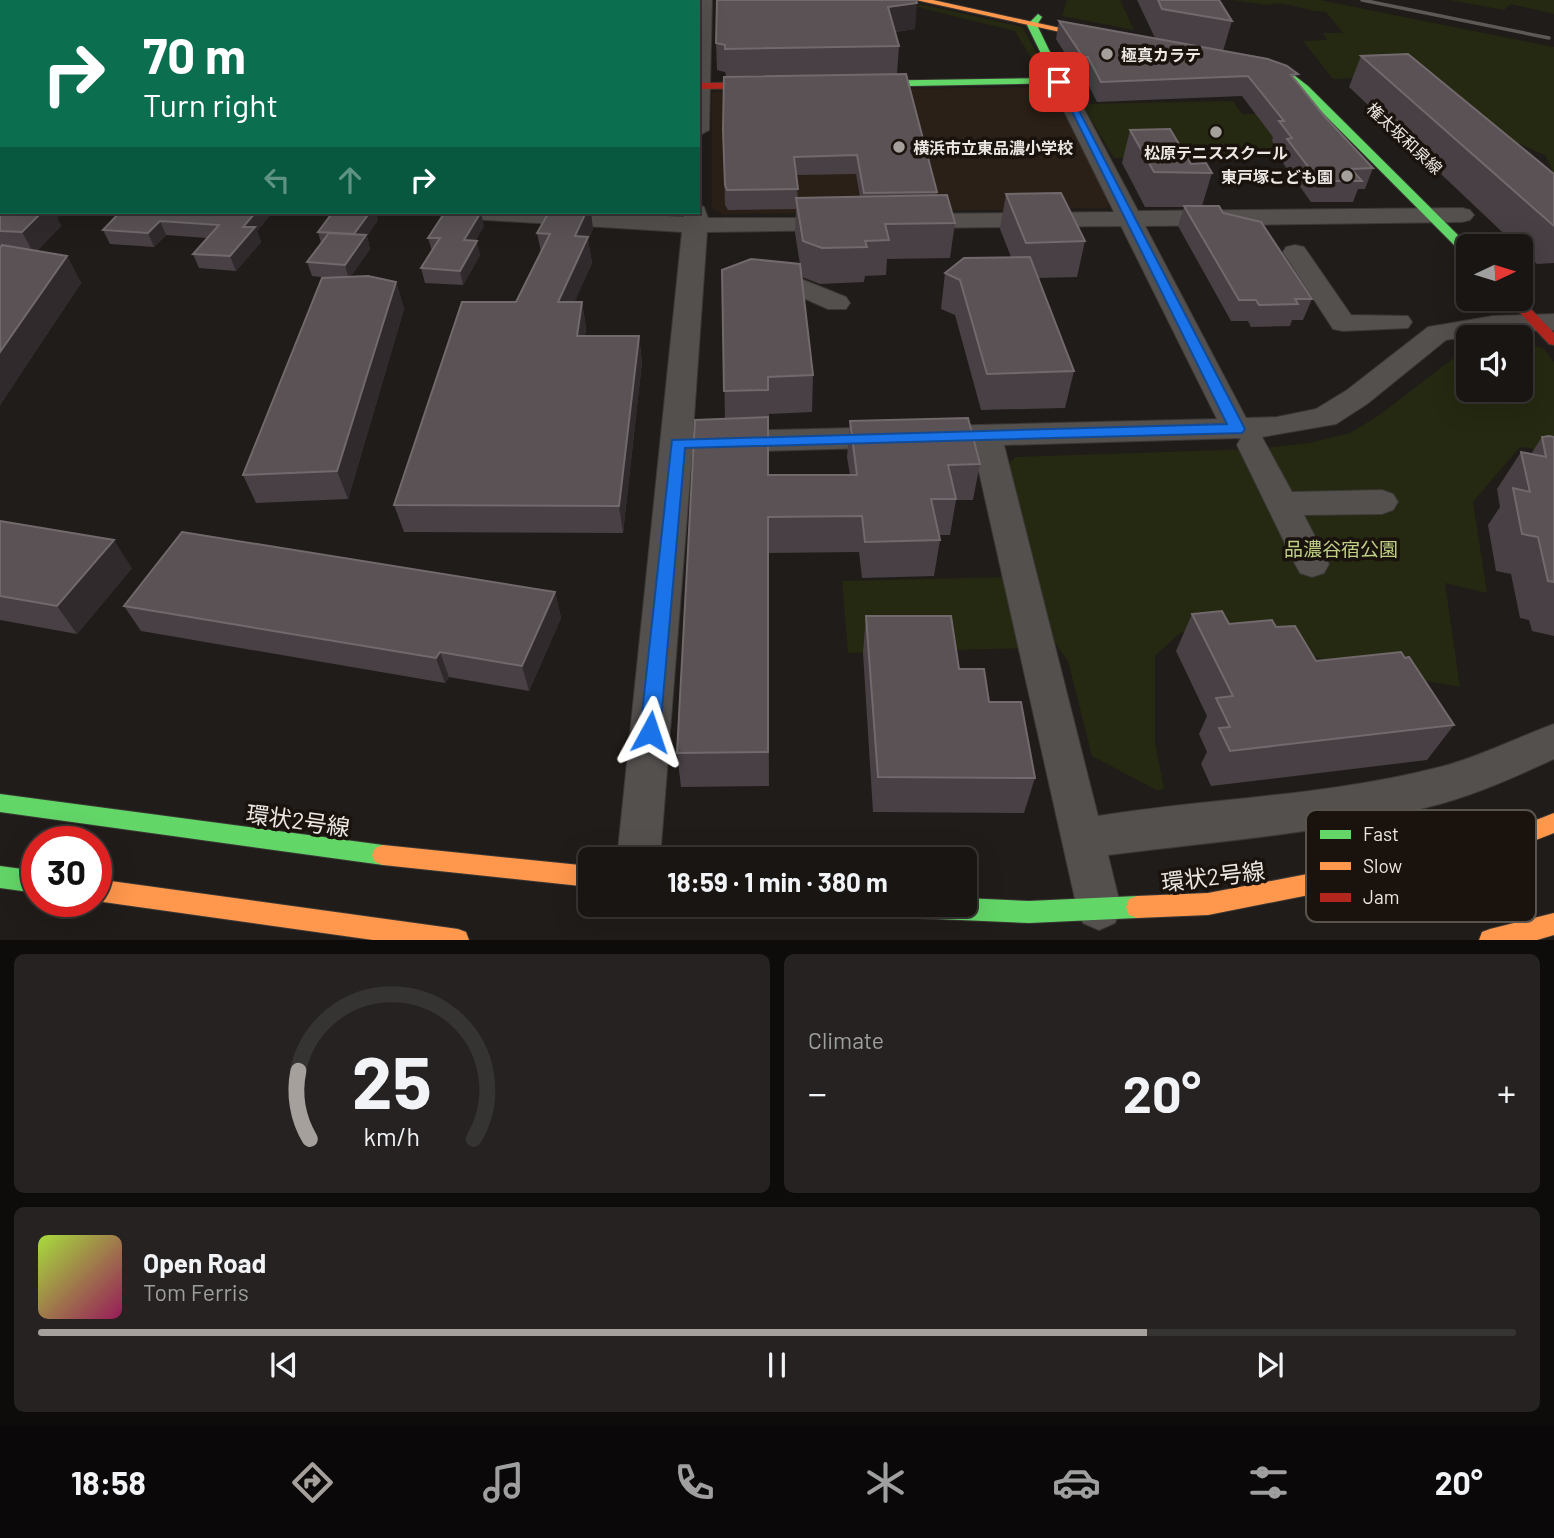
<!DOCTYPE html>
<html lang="en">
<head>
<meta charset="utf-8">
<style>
	:root { --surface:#181513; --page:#252221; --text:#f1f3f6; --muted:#9f9fa0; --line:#363433; --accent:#a5a09c }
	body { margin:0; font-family:Barlow,"Noto Sans JP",sans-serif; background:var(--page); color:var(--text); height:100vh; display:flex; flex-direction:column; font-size:26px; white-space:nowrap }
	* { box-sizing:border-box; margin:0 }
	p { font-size:23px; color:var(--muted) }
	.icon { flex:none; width:38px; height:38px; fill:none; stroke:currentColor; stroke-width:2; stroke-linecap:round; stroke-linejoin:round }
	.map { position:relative; height:940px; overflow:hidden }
	.panel { display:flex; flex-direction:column; gap:14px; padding:14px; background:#0d0c0a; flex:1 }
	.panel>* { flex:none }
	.top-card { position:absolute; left:0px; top:0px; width:700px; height:214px; box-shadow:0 7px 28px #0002,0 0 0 2px var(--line); background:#0b6e4f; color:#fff; overflow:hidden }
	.needle { width:46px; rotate:86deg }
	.tools { position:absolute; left:1456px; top:234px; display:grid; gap:14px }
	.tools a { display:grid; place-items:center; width:77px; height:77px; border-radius:10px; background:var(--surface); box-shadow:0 7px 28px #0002,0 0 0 2px var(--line); font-size:35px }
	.speed { position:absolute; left:21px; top:826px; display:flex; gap:14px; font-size:35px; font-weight:700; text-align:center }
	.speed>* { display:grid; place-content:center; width:91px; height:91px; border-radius:50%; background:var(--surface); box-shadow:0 7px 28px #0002,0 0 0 2px var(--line); line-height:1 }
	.speed .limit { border:10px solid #d22; background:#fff; color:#111 }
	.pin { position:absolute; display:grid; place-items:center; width:60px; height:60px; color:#fff; margin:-30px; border-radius:14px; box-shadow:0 4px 10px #0006 }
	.me { position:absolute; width:77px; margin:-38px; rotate:5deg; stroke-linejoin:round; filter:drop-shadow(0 0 5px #0008) }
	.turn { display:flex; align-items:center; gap:24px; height:147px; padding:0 28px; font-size:32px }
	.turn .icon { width:91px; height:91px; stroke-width:2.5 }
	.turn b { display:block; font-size:49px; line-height:60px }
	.lanes { display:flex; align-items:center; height:66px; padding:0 28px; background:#0003; justify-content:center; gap:35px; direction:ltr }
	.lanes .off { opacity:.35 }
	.big { font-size:52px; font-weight:700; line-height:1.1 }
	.panel .tile { flex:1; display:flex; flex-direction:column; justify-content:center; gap:10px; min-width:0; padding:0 24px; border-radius:10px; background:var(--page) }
	.panel .dial { align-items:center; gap:0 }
	.dial svg { height:182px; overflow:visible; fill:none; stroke:var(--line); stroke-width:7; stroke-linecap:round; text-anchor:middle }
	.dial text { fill:var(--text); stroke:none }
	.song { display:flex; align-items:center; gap:21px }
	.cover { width:84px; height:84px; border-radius:10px; background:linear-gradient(135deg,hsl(80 70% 55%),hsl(330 70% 35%)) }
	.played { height:7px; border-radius:4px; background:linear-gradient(90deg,var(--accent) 75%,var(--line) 75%) }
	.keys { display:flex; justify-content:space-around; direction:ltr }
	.heat { display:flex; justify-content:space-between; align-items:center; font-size:38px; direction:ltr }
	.panel .tiles { flex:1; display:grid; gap:14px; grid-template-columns:1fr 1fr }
	.tile:last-child { grid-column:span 2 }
	.trip { position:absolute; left:578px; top:847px; width:399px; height:70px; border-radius:10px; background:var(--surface); box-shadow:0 7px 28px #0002,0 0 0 2px var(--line); font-weight:700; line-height:70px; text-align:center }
	.tab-bar { display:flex; height:112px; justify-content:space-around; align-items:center; background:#0a0808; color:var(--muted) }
	.tab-bar .icon { width:49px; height:49px }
	.tab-bar .active { color:var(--accent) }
	.tab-bar b { font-size:32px; color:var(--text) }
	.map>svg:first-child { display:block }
</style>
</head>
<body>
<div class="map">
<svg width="1554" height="940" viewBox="0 0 1554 940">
	<rect width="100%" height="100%" fill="#201c19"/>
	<path fill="#2b2017" d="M1050 87 1057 91 1111 200 1106 208 724 214 712 208V93L722 91Z"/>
	<path fill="#252911" d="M1067 0H1120L1134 30 1062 16Z
		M1233 0H1320L1554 47V174L1545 155 1469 122 1391 77 1333 79 1303 41 1327 40 1323 33H1343L1326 12C1305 12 1286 0 1266 5Z
		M1449 0H1554V14L1511 4 1504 10Z
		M920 4 1022 27 1048 73 1042 77 1015 31 917 7Z
		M1233 101 1242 114 1313 113 1358 157 1114 158 1082 104Z
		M1521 342 1543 348 1554 362V456L1526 447 1519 448 1473 502 1487 593 1445 583 1460 687 1355 668 1213 628 1180 633 1155 656V743L1164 788 1158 791 1092 756 1068 661 1048 633 1003 468 1016 457 1254 449 1309 443 1350 433 1378 416 1468 347V390H1521Z
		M1009 577 1026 648 848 653 842 581Z"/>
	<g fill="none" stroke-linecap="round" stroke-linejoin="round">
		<defs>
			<path id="street" d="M236 0H254L235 2Z
				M694 0H712L709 130 698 136V2Z
				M1059 75 1069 81 1138 211 1462 208 1470 210 1474 215 1470 220 1462 222 1145 226 1246 418 1277 417 1316 409 1347 390 1428 327 1493 316 1554 314V330L1493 332 1446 340 1367 404 1336 424 1262 437 1292 492 1382 490 1393 494 1398 502 1393 510 1382 514 1304 515 1329 564 1324 573 1312 577 1300 573 1295 564 1237 445 1241 438 1004 445 1098 816C1212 798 1328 796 1440 767 1479 757 1516 738 1554 724V759C1517 776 1479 793 1440 804 1332 833 1218 841 1108 855L1121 908 1115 923 1099 930 1083 923 1077 908 973 445 692 453 660 859H617L682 232 471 219 463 217 459 212H591L684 217V212H698V205L704 207 708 218H847L850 223 847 228 838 230 707 232 693 432 1217 419 1121 226 911 228 902 226 899 221 902 216 911 214 1114 212 1049 81Z
				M1295 245 1304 247 1351 315 1408 316 1412 322 1408 328 1343 331 1333 329 1283 252 1286 247Z
				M801 279 846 297 850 303 846 309H828L792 293 788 287 792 281Z"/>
			<path id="fast" d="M1038 14 1042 17 1037 25 1064 81 1063 83 858 87 853 84 858 81 1053 78 1027 25Z
				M1251 64 1295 76 1308 86 1470 247 1468 256 1464 255 1300 90 1287 80 1248 69V65Z
				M0 794 383 845 391 848 394 855 391 862 383 865 0 812Z
				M0 866 37 871V893L0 888Z
				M1137 896 1145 899 1148 907 1145 915 1137 918 1029 923 869 916 861 913 858 905H964V898L1029 901Z"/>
			<path id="slow" d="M916 0H933L1115 40 1110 43Z
				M1554 813V833L1485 860 1208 915 1137 918 1129 915 1126 907 1129 899 1137 896 1208 893 1485 840Z
				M383 845 590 866V887L383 865 375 862 372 855 375 848Z
				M96 879 458 929 466 932 469 940H373L96 901Z
				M1554 913V935L1537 940H1479L1482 932 1490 929Z"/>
			<path id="jam" d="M698 83 777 82 782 85 777 88 698 89Z
				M1507 299H1521L1554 333V345L1549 344Z"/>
		</defs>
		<use href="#street" stroke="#3a3735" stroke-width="2"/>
		<use href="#fast" stroke="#3a3735" stroke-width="2"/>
		<use href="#slow" stroke="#3a3735" stroke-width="2"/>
		<use href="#jam" stroke="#3a3735" stroke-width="2"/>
		<use href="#street" fill="#53504e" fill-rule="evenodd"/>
		<use href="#fast" fill="#63d668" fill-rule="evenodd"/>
		<use href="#slow" fill="#ff974d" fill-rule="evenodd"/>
		<use href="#jam" fill="#b3261e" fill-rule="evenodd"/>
		<path stroke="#5c5957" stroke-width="3.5" d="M1362 0 1549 38"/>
	</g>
	<path fill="#484044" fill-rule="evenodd" d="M0 0 2 2 57 218 61 226 37 251 67 256 81 283 0 405Z
		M1137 0H1219L1232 21 1223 51 1295 80 1325 117 1373 168 1365 189H1358L1353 202H1311L1280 159 1281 154 1272 141 1273 137 1242 96 1097 102 1084 76H1079L1056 39 1059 21 1155 38Z
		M915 29 895 32 899 46 897 74 726 76 725 72 717 70 716 43Z
		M1361 56 1554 174V263L1537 264 1521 249V247H1518L1349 87Z
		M724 77 937 192V196L955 223 950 258 887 259 886 275 865 276 864 282 820 284 802 277 795 233 796 209 728 210 725 205 723 130ZM856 174 860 197 798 198 796 175Z
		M1130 130 1191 164 1212 173 1202 206 1223 213 1312 299 1303 320H1292L1290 326 1251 327 1248 321H1231L1178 226 1184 207H1145L1122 163Z
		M1006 194 1085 241 1077 277 1038 278 1074 371 1065 408 981 410 955 315 941 309 945 273 1011 257 1000 229Z
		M120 212H271L272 213 257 231 261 242 236 271 199 268 193 254 207 238 166 235 154 247 110 244 103 230Z
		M549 212H591L593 229 588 240 592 263 574 302H582L586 328 585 336H639L642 362 623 533 404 532 394 505 516 302 541 252 537 233Z
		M378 220 367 236 370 249 351 276 396 282 404 309 348 499 256 503 243 475 330 278 312 276 307 262 321 243 318 232Z
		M484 226 475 241 480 255 463 285 425 283 421 268 432 251 428 238Z
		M722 270 813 375 812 412 769 414V475H850L847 457 850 421 980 464 973 500H956L950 535H939L940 540 934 576 862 578 859 552 768 553 769 786 681 787 677 753 725 419Z
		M1542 437H1554V636L1532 631 1529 620 1520 618 1511 574 1496 571 1488 525 1500 507 1497 489 1521 452 1531 454Z
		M0 521 132 568 77 634 0 620Z
		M555 592 561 618 529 691 449 677 445 683 141 631 124 606Z
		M1192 614 1229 624 1276 627 1316 661 1454 725 1427 760 1211 786 1201 764 1207 752 1199 734 1207 716 1176 651Z
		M866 616 959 669 989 702 1035 778 1024 813 873 812 863 653Z"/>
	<path fill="#312a2c" d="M153 0H177L176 2H152Z
		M632 0H642L641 2H631Z
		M917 3 915 29 886 33 888 7Z
		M42 212H64L57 218 61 226 34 254 22 232Z
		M256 212H271L272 213 257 231 261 242 236 271 230 256 243 227Z
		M370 212H376L378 220 367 236 370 249 349 279 345 265 354 234Z
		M481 212 484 226 468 254 464 240Z
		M586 212H591L593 229 588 240 592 263 563 328 558 302 575 236Z
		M160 221 166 235 154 247 148 233Z
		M477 241 480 255 463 285 460 271Z
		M67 256 81 283 0 405V352Z
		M396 282 404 309 348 499 337 471Z
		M582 302 586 328 581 363 577 336Z
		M639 336 642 362 623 533 619 506Z
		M114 540 132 568 77 634 57 606Z
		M555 592 561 618 529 691 522 666Z
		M440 652 449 677 445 683 436 658Z"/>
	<path fill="#5a5255" stroke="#71696b" stroke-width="2" d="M0 0H153L152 2H2V212H42L22 232 0 231Z
		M258 0H632L631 2H256Z
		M717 0H916L917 3 888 7 899 46 725 49V45L716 43Z
		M1158 0H1219L1232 21 1162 9Z
		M1059 21 1268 59 1287 66 1298 74 1291 75 1325 117 1373 168 1351 169 1362 181H1319L1287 139 1292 138 1279 121H1284L1248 76 1101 82 1088 57H1083Z
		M1408 54 1554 174V226L1361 56Z
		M906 74 937 192 864 193 857 155 794 157 798 189 727 190 725 185 723 130 724 77Z
		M1170 129 1191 164 1206 163 1212 173 1154 172 1130 130Z
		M1061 193 1085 241 1026 243 1006 194Z
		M947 195 955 223 885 224 889 240 865 241 867 247 822 248 803 241 796 198Z
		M1184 206H1219L1223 213 1261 222 1312 299H1295L1298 304 1259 305 1256 300H1239Z
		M120 212H256L243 227H255L230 256 193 254 219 225 160 221 148 233 103 230Z
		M333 212H370L354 234 318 232Z
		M445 212H481L464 240 477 241 460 271 421 268 440 238H428Z
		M549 212H586L575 236 588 237 558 302H582L577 336H639L619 506 394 505 462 302H516L550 234 537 233Z
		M329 233 366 235 345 265 307 262Z
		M2 245 67 256 0 352V248Z
		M1030 257 1074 371 987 374 960 280 945 273 964 258Z
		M751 259 800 264 813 375 768 377V390L724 391 722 270Z
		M368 276 396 282 337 471 243 475 322 278Z
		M768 417V475H857L850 421 968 418 980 464 948 465 956 499H931L940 540 865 542 862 516 768 517V752L677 753 695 420Z
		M1549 436 1554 437V582L1548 581 1538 537 1522 534 1513 488 1530 492 1521 452 1546 457 1542 437Z
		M0 521 114 540 57 606 0 596Z
		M182 532 555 592 522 666 440 652 436 658 124 606Z
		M1222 611 1229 624 1272 620 1276 627 1295 626 1316 661 1401 652 1405 658 1409 657 1454 725 1230 751 1219 728 1230 727 1216 698 1233 696 1192 614Z
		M866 616H951L959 669H984L989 702H1021L1035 778 878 777Z"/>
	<path fill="#1a73e8" stroke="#114b97" stroke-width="2" d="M1056 79 1064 82 1245 429 1242 433 685 448 660 732 657 738 650 741 643 738 640 732 672 440 1227 424Z"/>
	<g fill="#a5a09c" stroke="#1a130d" stroke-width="2.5">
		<circle cx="1107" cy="54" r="7"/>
		<circle cx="1216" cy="132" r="7"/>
		<circle cx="899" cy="147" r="7"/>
		<circle cx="1347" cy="176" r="7"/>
	</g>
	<g text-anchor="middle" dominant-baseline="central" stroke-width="7" stroke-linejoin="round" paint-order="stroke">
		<g font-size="16" font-weight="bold" fill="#ece7e3" stroke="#1a130d" text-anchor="start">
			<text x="1121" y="54">極真カラテ</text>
			<text x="913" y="147">横浜市立東品濃小学校</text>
			<text x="1216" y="152" text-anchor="middle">松原テニススクール</text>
			<text x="1333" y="176" text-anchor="end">東戸塚こども園</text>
		</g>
		<g font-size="16" fill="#ece7e3" stroke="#1a130d">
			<text transform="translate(1405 138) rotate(43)">権太坂和泉線</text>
		</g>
		<g font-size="19" fill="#bfcf85" stroke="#1a130d">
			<text x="1341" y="548">品濃谷宿公園</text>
		</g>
		<g font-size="23" fill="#ece7e3" stroke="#1a130d">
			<text transform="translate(298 820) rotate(8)">環状2号線</text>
			<text transform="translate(1213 876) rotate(-7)">環状2号線</text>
		</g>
	</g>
	<rect x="1306" y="810" width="230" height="112" rx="10" fill="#1a130d" stroke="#59534d" stroke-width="2"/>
	<rect x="1320" y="830" width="31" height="9" fill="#63d668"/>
	<rect x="1320" y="862" width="31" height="8" fill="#ff974d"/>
	<rect x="1320" y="893" width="31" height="9" fill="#b3261e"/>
	<g font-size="19" fill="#ece7e3">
		<text x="1363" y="841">Fast</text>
		<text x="1363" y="873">Slow</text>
		<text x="1363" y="904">Jam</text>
	</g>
</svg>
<div class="tools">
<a><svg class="needle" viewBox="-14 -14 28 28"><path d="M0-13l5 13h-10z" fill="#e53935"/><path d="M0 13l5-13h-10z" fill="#9f9fa0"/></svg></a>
<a><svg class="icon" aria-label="sound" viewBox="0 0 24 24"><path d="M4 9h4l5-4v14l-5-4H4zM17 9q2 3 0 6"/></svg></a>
</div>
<div class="speed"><div class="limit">30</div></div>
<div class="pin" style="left:1059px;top:82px;background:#d93025"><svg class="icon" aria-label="arrive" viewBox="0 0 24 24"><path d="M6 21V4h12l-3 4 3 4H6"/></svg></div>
<svg class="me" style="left:650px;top:732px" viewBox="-20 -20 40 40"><path d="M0-17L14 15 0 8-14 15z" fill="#1a73e8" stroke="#fff" stroke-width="4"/></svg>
<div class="trip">18:59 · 1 min · 380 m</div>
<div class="top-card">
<div class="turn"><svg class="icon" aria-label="right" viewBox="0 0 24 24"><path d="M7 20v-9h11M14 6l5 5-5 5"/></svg><div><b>70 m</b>Turn right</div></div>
<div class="lanes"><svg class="icon off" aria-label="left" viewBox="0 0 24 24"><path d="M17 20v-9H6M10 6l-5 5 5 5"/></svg><svg class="icon off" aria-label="ahead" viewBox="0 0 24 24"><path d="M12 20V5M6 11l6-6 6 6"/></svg><svg class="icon" aria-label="right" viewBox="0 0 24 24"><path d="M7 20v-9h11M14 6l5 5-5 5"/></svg></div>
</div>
</div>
<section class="panel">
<div class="tiles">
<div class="tile dial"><svg viewBox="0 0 100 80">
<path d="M14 69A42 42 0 1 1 86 69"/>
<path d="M14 69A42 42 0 0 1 9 39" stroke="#a5a09c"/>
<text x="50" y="56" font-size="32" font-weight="700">25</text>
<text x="50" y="72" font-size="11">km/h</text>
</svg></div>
<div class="tile"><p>Climate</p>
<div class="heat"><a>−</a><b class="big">20°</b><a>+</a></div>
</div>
<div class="tile">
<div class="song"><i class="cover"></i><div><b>Open Road</b><p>Tom Ferris</p></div></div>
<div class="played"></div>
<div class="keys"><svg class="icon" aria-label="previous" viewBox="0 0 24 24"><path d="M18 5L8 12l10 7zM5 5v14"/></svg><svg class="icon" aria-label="pause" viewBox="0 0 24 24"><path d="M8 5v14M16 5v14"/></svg><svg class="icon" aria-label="next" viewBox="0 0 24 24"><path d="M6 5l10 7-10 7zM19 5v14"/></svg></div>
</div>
</div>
</section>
<nav class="tab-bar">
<b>18:58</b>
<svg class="icon active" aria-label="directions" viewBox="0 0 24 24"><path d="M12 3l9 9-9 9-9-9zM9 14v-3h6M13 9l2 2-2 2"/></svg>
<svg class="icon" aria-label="music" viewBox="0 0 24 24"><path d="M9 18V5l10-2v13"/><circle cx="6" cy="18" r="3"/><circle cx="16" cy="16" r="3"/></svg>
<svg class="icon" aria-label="phone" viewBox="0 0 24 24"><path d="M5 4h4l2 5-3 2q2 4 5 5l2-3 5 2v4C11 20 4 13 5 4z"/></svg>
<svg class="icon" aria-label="climate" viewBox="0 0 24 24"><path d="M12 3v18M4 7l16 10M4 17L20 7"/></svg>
<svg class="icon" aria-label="car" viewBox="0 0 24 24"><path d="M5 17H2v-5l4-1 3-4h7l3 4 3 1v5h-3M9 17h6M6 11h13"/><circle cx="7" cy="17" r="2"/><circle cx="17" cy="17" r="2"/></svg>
<svg class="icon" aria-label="filters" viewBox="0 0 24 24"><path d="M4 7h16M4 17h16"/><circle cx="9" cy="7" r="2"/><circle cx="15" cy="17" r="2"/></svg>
<b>20°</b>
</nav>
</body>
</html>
